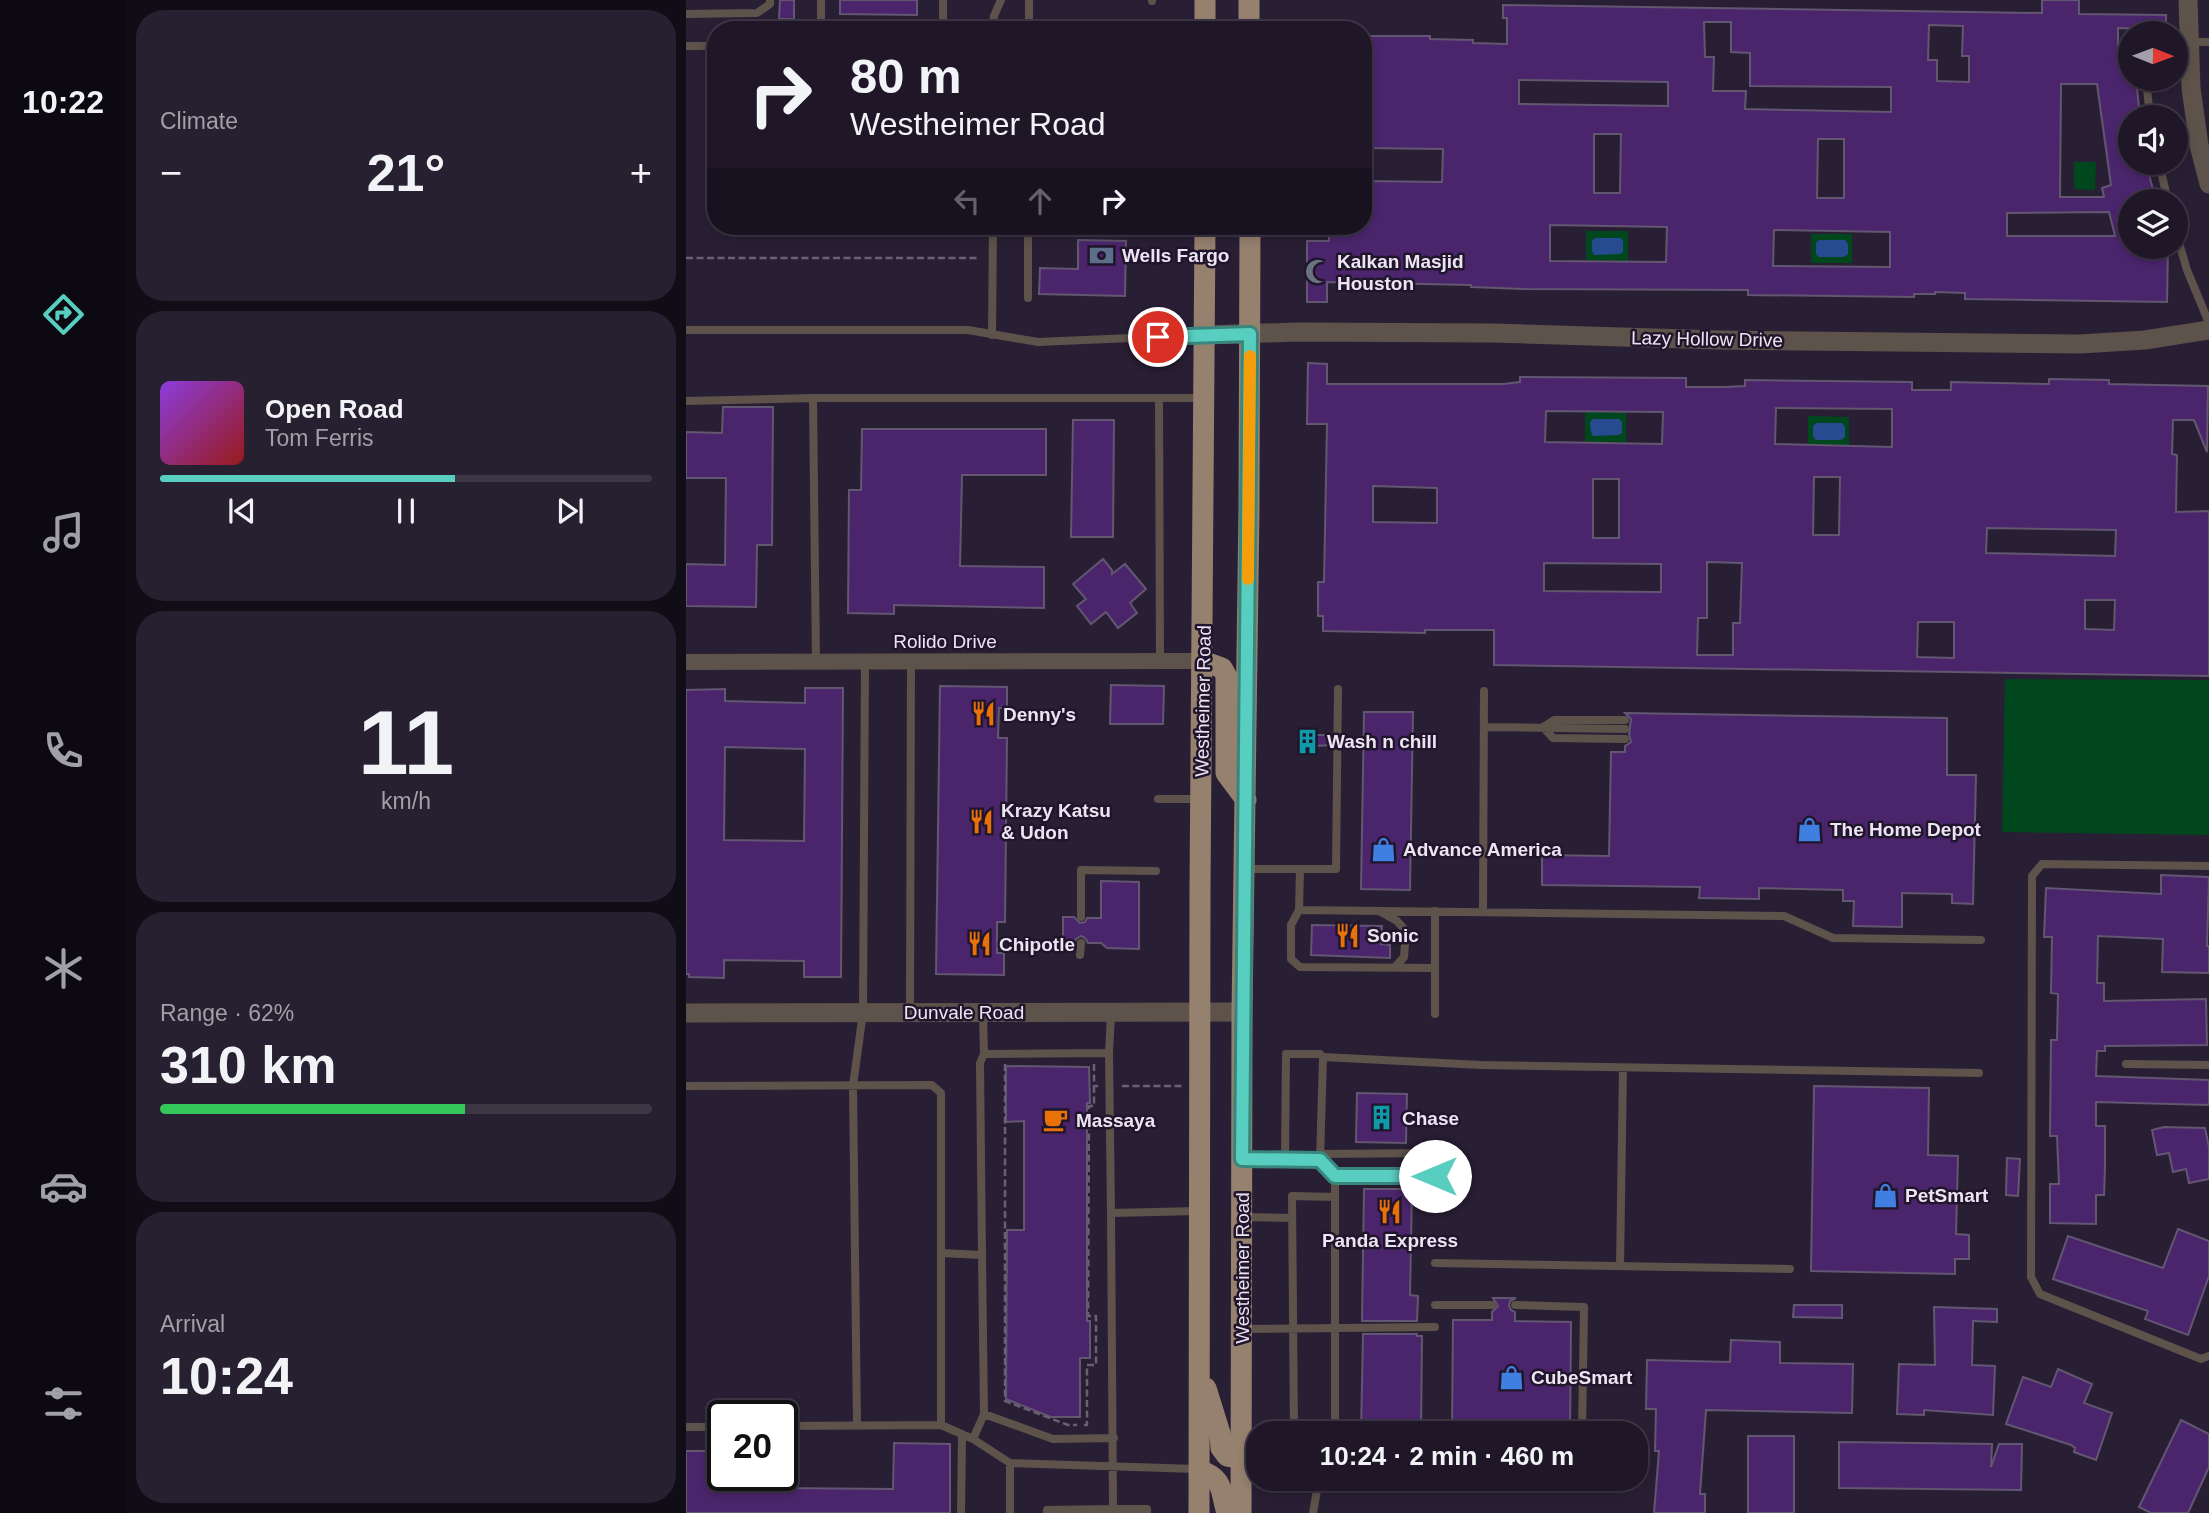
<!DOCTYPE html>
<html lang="en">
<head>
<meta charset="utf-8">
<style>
	:root { --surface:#1f1728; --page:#272030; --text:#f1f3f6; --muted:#a19fa8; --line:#3c3645; --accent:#58cec0 }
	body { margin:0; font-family:Arial,sans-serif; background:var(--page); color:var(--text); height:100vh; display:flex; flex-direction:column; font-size:26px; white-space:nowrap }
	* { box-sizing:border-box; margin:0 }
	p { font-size:23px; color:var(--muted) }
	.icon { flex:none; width:38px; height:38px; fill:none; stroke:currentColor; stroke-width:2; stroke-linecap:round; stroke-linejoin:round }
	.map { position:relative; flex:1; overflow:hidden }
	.details { display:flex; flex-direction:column; gap:10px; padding:10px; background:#110d16; width:560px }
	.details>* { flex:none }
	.banner { position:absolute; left:21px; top:21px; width:665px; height:214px; border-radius:28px; box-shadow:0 4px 10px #0003,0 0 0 2px var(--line); background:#1f1728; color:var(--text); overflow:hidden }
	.needle { width:46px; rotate:91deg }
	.fabs { position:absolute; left:1432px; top:21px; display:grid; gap:14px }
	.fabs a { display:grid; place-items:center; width:70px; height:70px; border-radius:50%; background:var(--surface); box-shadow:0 4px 10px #0003,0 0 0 2px var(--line); font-size:35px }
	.speed { position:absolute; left:21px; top:1400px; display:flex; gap:14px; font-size:35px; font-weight:700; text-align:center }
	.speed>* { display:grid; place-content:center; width:91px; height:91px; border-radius:50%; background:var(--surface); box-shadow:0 4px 10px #0003,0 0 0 2px var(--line); line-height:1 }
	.speed .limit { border:4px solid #111; border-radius:10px; background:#fff; color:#111 }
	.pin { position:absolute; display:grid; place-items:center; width:60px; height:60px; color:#fff; margin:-30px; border:4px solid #fff; border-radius:50%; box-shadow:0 2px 7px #0007 }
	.me { position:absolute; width:77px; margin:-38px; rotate:270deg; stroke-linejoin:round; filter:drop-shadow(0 0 5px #0008) }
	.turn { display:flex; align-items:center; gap:24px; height:147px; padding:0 28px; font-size:32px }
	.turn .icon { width:91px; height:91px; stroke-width:2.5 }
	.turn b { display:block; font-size:49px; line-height:60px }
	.lanes { display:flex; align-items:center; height:66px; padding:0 28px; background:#0003; justify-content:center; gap:35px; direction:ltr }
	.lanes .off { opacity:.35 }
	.big { font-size:52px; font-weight:700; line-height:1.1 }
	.details .tile { flex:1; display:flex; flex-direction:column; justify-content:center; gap:10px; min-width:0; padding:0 24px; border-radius:28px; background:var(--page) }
	.details .dial { align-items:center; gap:0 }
	.dial b { font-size:91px; line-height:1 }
	.song { display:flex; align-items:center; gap:21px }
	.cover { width:84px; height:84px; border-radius:10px; background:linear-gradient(135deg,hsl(270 70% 55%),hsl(0 70% 35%)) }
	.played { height:7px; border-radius:4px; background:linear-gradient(90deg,var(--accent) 60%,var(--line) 60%) }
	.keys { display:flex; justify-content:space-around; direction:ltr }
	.heat { display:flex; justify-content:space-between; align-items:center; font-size:38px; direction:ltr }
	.charge { height:10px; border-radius:5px; background:linear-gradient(90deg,#34c759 62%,var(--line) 0) }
	.trip { position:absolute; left:560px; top:1421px; width:402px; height:70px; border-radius:28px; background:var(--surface); box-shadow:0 4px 10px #0003,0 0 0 2px var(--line); font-weight:700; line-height:70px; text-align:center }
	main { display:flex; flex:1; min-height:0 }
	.tabs { display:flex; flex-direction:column; width:126px; justify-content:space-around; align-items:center; background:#0c0910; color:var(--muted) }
	.tabs .icon { width:49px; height:49px }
	.tabs .current { color:var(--accent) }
	.tabs b { font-size:32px; color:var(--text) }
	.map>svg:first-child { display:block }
</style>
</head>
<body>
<main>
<nav class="tabs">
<b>10:22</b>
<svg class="icon current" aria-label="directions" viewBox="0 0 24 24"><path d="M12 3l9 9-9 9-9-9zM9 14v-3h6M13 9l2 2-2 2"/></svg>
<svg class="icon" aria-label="music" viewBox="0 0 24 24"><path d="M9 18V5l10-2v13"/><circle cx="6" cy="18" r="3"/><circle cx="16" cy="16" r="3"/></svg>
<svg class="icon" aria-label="phone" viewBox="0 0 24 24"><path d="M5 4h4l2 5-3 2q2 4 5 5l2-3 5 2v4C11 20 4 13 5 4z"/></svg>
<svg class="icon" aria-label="climate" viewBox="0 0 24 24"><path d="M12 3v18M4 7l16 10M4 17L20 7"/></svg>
<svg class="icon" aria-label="car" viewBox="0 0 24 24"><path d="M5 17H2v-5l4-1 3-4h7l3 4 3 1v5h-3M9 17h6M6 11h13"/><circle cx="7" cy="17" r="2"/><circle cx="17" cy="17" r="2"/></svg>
<svg class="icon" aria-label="filters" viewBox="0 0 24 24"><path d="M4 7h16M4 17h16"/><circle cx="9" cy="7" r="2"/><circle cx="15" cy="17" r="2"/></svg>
</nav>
<section class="details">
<div class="tile"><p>Climate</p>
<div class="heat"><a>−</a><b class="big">21°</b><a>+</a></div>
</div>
<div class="tile">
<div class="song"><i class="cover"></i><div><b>Open Road</b><p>Tom Ferris</p></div></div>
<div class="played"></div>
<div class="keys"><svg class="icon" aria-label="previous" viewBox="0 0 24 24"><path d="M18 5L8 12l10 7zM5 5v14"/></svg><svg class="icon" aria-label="pause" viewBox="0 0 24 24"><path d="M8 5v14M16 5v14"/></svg><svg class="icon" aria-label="next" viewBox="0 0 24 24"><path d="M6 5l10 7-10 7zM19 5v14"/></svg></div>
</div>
<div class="tile dial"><b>11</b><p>km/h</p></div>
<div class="tile"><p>Range · 62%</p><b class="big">310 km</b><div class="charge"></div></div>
<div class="tile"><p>Arrival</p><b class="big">10:24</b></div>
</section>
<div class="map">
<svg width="1523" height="1513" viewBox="0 0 1523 1513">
	<rect width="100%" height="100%" fill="#291f35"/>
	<path fill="#00471e" d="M1388 162H1410L1409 190 1388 189Z
		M900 231H942V261L900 260Z
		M1125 234H1166V263H1125Z
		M899 412H940V442H899Z
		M1122 416 1163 417V446H1122Z
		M1319 679 1523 680V835L1316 832Z"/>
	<path fill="#274b90" d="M909 238H935L937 241V252L934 254 908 255 906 251V241Z
		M1133 240H1159L1162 244V254L1158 257H1133L1130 254V243Z
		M907 419H933L936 422V433L932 435 907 436 905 432 904 422Z
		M1130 423H1156L1159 427V437L1155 440H1130L1127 436V426Z"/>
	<path fill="#4b256c" stroke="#625670" stroke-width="2" fill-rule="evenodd" d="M94 0H108V19H93Z
		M154 0H231V15L154 14Z
		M1356 0H1393V14L1480 15V29L1432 28V58H1444V79H1450L1454 117H1444V163H1460L1470 201H1444V247H1482L1481 302 1279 299V293L1249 292V294H1228V297L1062 295V290L838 289 785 287V285L641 282V302H621V241H643V226H677V181L756 182 757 149 677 148V36H744V39L787 40V43L821 44V18H817V5L1356 13ZM1018 22H1045V52L1064 53V86L1205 87V112L1059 109 1060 91H1027L1028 57H1019ZM1243 25 1277 26 1276 56H1283V82L1251 81V60H1242ZM833 80 982 82V106L833 104ZM1375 84H1411L1425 185 1416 188 1418 197H1374ZM908 134H935L934 193H908ZM1132 139H1158V198H1131ZM1423 212 1429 236H1321V213ZM864 225 981 227 980 262 864 261ZM1088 230 1204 232V267L1087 266Z
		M392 240 440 241 439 296 353 294 354 268 392 269Z
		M622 363 641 364V384H817L834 382V377L1000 378V387H1039L1059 386V380L1226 382V390H1265V382L1363 384V379L1423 380V384L1522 386 1521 452 1508 420H1487L1486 454 1491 455 1490 512 1523 511V676L808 665V630H739V633L637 631V616H632V582H638L641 424H621ZM1090 408 1206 409V447L1089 444ZM860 411 977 412 976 444 859 442ZM1128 477H1154L1153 535H1127ZM907 479H933V538H907ZM687 486 751 488V523L687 522ZM1301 528 1430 530 1429 556 1300 553ZM1021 562 1056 563 1054 623H1047V655H1011L1012 618H1021ZM858 563 975 564V592L858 591ZM1399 600H1429L1428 630 1399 629ZM1232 622H1268V658L1231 657Z
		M37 407H87L86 545H71L70 607 0 606V564L39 565 40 478H0V432L36 433Z
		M387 420H428L427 537H385Z
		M176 429H360V475H276L274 566 358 567V608L208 605V614L162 613 163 490H175Z
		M417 559 426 570V574L439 564 460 589 444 603 451 613 432 628 420 612 405 624 391 606 400 599 387 584Z
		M425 685 478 686 477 724H424Z
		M254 686 321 687V708H313L312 738H321L319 922H311V953H318V975L250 974Z
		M119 688H157L155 977H118V961L38 960V978L3 977V974H0V690L39 689V701L119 703ZM39 747 119 749 118 841 38 840Z
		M678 712H727L724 890 675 889Z
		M939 713 1261 718V775H1290L1287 904 1266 903V894L1216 893V927L1167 926 1168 901H1157V890L1073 888V899L1013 898 1014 887 856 885V855L923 856 925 752H939V746L945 742 943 734 945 719Z
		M614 735H645V745L614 747Z
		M1475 875 1523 877 1521 946H1523V973L1476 972 1477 939 1412 936 1411 983H1418V1001L1520 999 1521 1045 1419 1046V1051H1411L1410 1076 1523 1080V1105L1410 1102V1126H1419V1167L1418 1195H1410V1224L1364 1223V1184H1373L1371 1136H1364L1365 1040H1371L1372 994 1365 993 1366 937H1358L1360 888 1475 894Z
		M415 881 453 882V949L421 948 415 943H402L399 938 395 936 390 939 388 943H377V917H388L394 923 399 922 401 918H415Z
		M626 925 696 926 695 944 704 945V958L625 955Z
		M320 1066 403 1067 404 1103H401V1321H404V1358H394V1417H365L320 1399 321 1230H338V1121L320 1122Z
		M1128 1086 1243 1088 1242 1155 1272 1156 1270 1234 1283 1235V1259H1269V1274L1125 1271Z
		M671 1093 721 1094 720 1143 670 1142Z
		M1478 1127 1519 1128 1523 1147V1179L1503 1183 1500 1169 1487 1172 1483 1153 1471 1155 1466 1130Z
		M1321 1158 1334 1159 1332 1196 1320 1195Z
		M678 1189H726L724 1295 732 1296 731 1321H676Z
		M1492 1229 1523 1241V1276L1502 1335 1459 1319 1462 1311 1367 1279 1382 1236 1477 1268Z
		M807 1298H830L824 1301 823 1306 825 1310 829 1312V1321L885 1322 884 1433H766L767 1320H806V1312L812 1306Z
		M1108 1305H1156V1318L1107 1317Z
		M1248 1307 1311 1309V1322L1287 1321 1286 1365 1309 1366 1307 1415 1238 1410V1415L1211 1414 1213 1364 1249 1365Z
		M677 1334H731V1336H736L735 1433H675Z
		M1045 1340 1094 1342V1363L1167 1364 1166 1413 1020 1410 1014 1494H1019V1513H968L973 1451H969L970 1409H960L961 1360 1044 1362Z
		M1372 1369 1406 1384 1398 1403 1426 1413 1410 1460 1388 1452 1389 1448 1385 1445 1320 1424 1337 1377 1365 1387Z
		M1495 1420 1523 1434V1467L1502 1513H1465L1453 1507Z
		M1062 1436H1108V1513H1062Z
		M1153 1442 1306 1444 1305 1467 1313 1444H1336L1335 1490 1153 1488Z
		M208 1443 264 1444V1513H0V1451H37V1475H91V1488L207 1489Z"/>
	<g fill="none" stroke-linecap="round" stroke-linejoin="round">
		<path stroke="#696074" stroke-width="2.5" stroke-dasharray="7 3.5" stroke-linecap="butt" d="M0 258H294
			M319 1064V1401L382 1425H391
			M408 1064V1086H412
			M436 1086H496
			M398 1425H401V1365H410V1316H402L403 1106H408V1086"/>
		<path stroke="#5d534a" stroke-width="8" d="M466 1V0
			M0 14 71 13 84 4V0
			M135 30V0
			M257 30V0
			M306 30 308 16 315 0
			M343 30V0
			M1505 42H1523
			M0 46H30
			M1460 79 1464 117
			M1473 163 1482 201
			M1489 229 1501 270 1523 323
			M307 232 467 230
			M342 298V226
			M0 330H282L352 342 516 335
			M306 335 307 226
			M127 398 130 663
			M473 398 474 661
			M0 401 127 398H515
			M798 727 939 729
			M939 739 867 738 857 727 868 720H939
			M472 799H513
			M1523 866 1356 864 1346 876 1345 1277 1354 1294 1515 1359 1523 1356
			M559 869H650L652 689
			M614 869 613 910 605 925V959L614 967 749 968
			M613 910 1098 916 1147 938 1295 940
			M693 911 711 921 720 931 718 957 709 967
			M797 911 798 691
			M395 917V870L470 871
			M394 955 395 943
			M224 1012 225 663
			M297 1013 298 1054 423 1053 425 1213
			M749 1014V911
			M423 1053 425 1014
			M1440 1064 1523 1065
			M0 1086 246 1085 255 1093V1425
			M634 1154 749 1153
			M556 1159 634 1160
			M599 1159 600 1054H634L637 1057
			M749 1176H649L634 1160 637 1057 795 1065 1293 1073
			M556 1217 606 1218
			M255 1253 296 1255 298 1414 287 1439
			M296 1255 294 1063 298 1054
			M749 1263 1104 1269
			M934 1266 937 1068
			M749 1305H806
			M829 1305 898 1307 896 1433
			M558 1329 749 1327
			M298 1414 367 1439 428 1438
			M96 1426 255 1425 287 1439 324 1463 510 1469
			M171 1426 167 1086 177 1012 179 662
			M0 1427H37
			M649 1429 608 1430 606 1196 649 1197
			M649 1432V1176
			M633 1485 764 1486
			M275 1513 276 1434
			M324 1513V1463
			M361 1513V1510L427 1509
			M461 1513V1509H427L425 1213 511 1211
			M627 1513 633 1479"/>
		<path stroke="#5d534a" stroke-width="16" d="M0 662 517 661"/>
		<path stroke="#5d534a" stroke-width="19" d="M1502 0 1505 88 1513 145 1523 184
			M519 335 611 332 808 333 1033 340 1394 344 1459 340 1523 330
			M0 1013 556 1012"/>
		<path stroke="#96816f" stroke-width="21" d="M519 0V30
			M563 0V30
			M517 661 536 668 540 675V773L560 800
			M520 1388 534 1433 535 1448 541 1456 555 1458
			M513 1470C539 1479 534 1491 541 1513
			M513 1513 514 889 519 226
			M555 1513 556 1012 563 510 564 226"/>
	</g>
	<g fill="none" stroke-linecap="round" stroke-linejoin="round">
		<defs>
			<path id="route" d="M472 337 564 334 556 1159 634 1160 649 1176H749"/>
		</defs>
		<use href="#route" stroke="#39867d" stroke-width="18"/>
		<use href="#route" stroke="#58cec0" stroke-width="12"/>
		<path stroke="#f59e0b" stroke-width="12" d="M562 579 564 356"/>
	</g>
	<defs>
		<symbol id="bank-bare" viewBox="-9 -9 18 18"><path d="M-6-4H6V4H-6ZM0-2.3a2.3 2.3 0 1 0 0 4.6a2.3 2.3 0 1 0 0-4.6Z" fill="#5c6f8a" stroke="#20152b" stroke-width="2.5" paint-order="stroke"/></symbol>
		<symbol id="mosque-bare" viewBox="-9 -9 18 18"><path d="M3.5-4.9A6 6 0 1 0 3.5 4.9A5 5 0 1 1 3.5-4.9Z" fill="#6b7280" stroke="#20152b" stroke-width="2.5" paint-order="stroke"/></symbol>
		<symbol id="restaurant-bare" viewBox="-9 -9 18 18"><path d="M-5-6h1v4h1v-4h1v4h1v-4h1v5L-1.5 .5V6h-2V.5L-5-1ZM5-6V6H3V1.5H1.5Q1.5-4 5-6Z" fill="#e8710a" stroke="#20152b" stroke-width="2.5" paint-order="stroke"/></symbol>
		<symbol id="building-bare" viewBox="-9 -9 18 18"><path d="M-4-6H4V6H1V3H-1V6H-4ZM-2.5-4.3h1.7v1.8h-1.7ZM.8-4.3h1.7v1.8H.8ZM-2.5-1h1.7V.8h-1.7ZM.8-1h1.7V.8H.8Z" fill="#0f9aa8" stroke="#20152b" stroke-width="2.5" paint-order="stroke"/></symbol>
		<symbol id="shop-bare" viewBox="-9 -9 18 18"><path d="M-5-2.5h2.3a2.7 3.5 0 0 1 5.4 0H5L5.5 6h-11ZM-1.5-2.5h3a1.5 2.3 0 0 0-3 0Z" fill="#3f7fe0" stroke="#20152b" stroke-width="2.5" paint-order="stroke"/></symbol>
		<symbol id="cafe-bare" viewBox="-9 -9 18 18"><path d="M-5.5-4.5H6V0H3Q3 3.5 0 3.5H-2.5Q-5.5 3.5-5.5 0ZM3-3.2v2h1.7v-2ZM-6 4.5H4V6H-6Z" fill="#e8710a" stroke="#20152b" stroke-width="2.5" paint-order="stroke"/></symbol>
	</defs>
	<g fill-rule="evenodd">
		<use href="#bank-bare" x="398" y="238" width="35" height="35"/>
		<use href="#mosque-bare" x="614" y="254" width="35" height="35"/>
		<use href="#restaurant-bare" x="280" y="696" width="35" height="35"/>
		<use href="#building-bare" x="604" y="724" width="35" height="35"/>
		<use href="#restaurant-bare" x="278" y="804" width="35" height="35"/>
		<use href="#shop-bare" x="1106" y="812" width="35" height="35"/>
		<use href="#shop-bare" x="680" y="832" width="35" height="35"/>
		<use href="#restaurant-bare" x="644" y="918" width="35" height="35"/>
		<use href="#restaurant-bare" x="276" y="926" width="35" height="35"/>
		<use href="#building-bare" x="678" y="1100" width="35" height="35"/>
		<use href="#cafe-bare" x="352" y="1102" width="35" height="35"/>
		<use href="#shop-bare" x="1182" y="1178" width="35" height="35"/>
		<use href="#restaurant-bare" x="686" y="1194" width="35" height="35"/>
		<use href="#shop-bare" x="808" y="1360" width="35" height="35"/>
	</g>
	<g text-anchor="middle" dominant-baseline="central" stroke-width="5" stroke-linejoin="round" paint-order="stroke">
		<g font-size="19" font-weight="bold" fill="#ebe4f3" stroke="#20152b" text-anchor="start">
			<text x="436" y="255">Wells Fargo</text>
			<text x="651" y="261">Kalkan Masjid<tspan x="651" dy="22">Houston</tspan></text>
			<text x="317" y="714">Denny's</text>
			<text x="641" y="741">Wash n chill</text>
			<text x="315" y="810">Krazy Katsu<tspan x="315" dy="22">&amp; Udon</tspan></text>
			<text x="1144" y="829">The Home Depot</text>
			<text x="717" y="849">Advance America</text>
			<text x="681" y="935">Sonic</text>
			<text x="313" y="944">Chipotle</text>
			<text x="716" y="1118">Chase</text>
			<text x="390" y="1120">Massaya</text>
			<text x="1219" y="1195">PetSmart</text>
			<text x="704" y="1240" text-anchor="middle">Panda Express</text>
			<text x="845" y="1377">CubeSmart</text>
		</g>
		<g font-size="19" fill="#ebe4f3" stroke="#20152b">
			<text transform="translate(1021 339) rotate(1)">Lazy Hollow Drive</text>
			<text x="259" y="641">Rolido Drive</text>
			<text transform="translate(517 701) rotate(-89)">Westheimer Road</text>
			<text x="278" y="1012">Dunvale Road</text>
			<text transform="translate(556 1268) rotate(-90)">Westheimer Road</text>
		</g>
	</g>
</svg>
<div class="fabs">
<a><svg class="needle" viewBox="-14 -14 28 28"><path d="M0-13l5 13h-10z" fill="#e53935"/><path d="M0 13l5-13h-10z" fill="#a19fa8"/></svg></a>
<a><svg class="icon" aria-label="sound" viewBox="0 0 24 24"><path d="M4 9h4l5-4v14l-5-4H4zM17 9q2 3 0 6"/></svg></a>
<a><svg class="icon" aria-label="layers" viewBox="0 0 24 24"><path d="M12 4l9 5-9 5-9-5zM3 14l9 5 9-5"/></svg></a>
</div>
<div class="speed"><div class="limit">20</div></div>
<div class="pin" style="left:472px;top:337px;background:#d93025"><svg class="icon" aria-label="arrive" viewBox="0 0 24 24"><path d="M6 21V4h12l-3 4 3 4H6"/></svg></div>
<svg class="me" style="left:749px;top:1176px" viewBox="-20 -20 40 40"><circle r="19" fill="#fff"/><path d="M0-13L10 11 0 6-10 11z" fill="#58cec0"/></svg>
<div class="trip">10:24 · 2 min · 460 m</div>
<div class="banner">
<div class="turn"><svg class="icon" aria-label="right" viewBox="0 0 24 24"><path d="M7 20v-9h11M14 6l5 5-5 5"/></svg><div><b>80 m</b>Westheimer Road</div></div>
<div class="lanes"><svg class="icon off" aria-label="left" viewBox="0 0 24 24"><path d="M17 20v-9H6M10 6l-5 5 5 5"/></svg><svg class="icon off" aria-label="ahead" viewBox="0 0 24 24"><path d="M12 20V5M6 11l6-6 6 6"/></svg><svg class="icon" aria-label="right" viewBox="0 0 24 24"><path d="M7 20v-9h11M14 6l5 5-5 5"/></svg></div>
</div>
</div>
</main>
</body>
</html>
